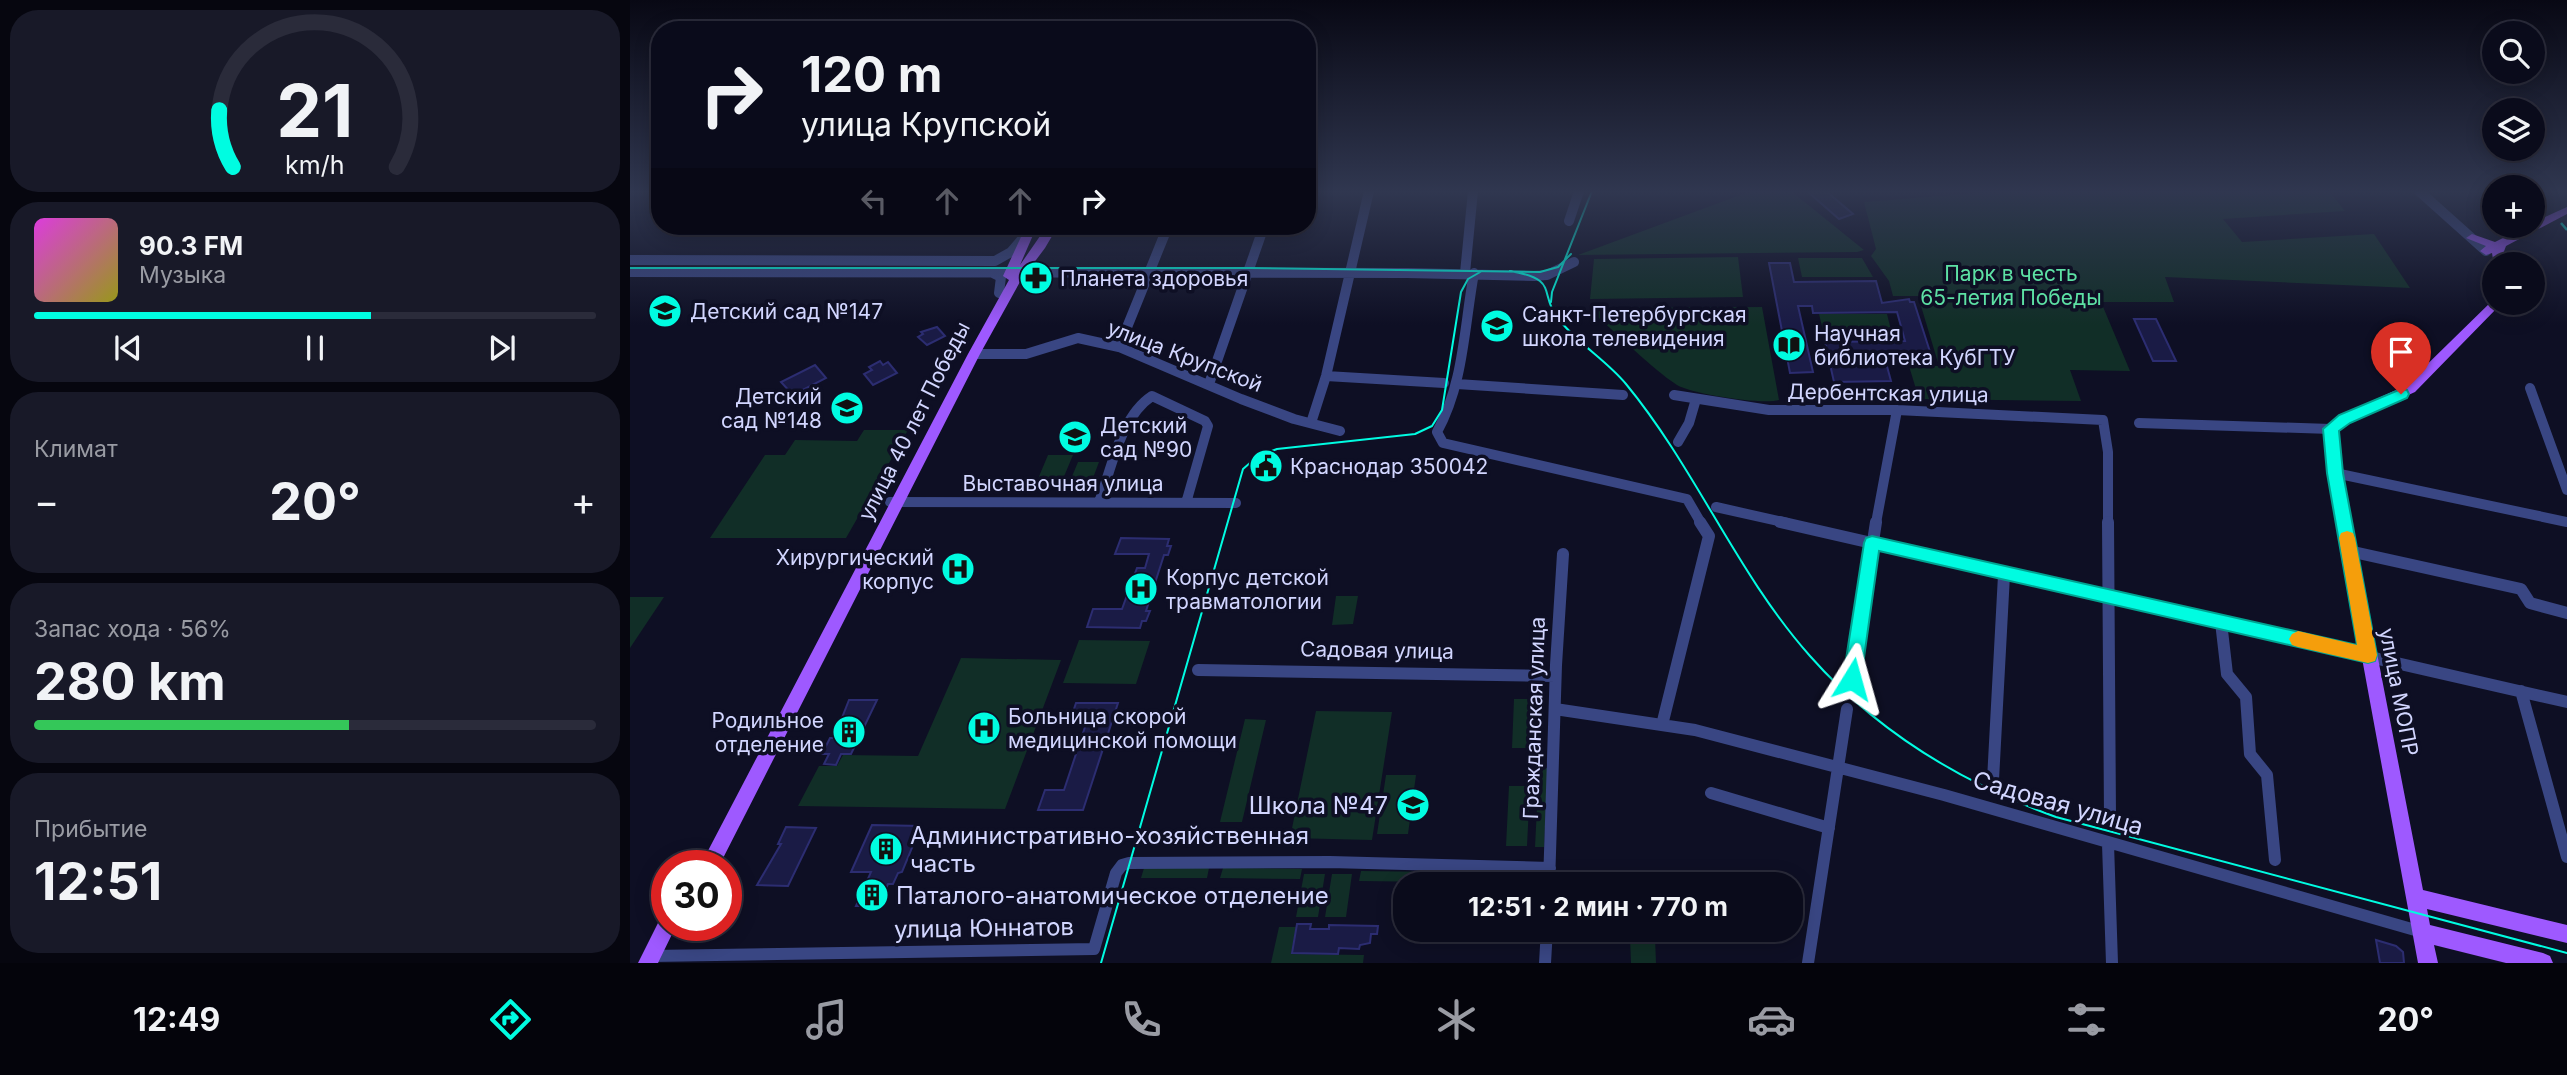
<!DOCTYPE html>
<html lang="ru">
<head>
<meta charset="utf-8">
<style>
	:root { --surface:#0a0b1b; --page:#181928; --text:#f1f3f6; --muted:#999ba3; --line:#2a2b3a; --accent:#00fce1 }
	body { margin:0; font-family:Inter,sans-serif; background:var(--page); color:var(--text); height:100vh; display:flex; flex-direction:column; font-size:26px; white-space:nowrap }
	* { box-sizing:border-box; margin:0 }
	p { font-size:23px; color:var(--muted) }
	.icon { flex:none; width:38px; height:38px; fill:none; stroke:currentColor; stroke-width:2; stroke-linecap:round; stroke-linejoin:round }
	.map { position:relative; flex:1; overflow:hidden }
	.drawer { display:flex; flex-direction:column; gap:10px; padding:10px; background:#06060f; width:630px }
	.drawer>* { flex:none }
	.top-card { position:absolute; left:21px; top:21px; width:665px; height:214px; border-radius:28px; box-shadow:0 4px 18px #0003,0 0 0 2px var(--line); background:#0a0b1b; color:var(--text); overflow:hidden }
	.fabs { position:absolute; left:1852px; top:21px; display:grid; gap:14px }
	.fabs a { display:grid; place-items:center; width:63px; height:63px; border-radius:50%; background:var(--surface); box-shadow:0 4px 18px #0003,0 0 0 2px var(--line); font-size:35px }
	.speed { position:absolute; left:21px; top:850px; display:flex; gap:14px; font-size:35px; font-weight:700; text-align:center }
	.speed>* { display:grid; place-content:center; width:91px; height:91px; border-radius:50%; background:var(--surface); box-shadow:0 4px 18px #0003,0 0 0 2px var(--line); line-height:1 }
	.speed .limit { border:10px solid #d22; background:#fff; color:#111 }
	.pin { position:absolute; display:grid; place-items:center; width:60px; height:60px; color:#fff; margin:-72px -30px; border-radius:50% 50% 50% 0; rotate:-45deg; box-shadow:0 0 7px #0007 }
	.pin .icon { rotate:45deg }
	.me { position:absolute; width:77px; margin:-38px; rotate:8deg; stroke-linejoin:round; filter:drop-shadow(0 0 5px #0008) }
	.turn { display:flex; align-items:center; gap:24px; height:147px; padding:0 35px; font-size:32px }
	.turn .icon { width:91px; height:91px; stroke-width:2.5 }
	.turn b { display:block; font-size:49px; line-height:60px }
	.lanes { display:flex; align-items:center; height:66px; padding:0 35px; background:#0003; justify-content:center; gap:35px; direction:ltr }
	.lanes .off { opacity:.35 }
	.big { font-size:52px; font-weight:700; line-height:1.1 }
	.drawer .tile { flex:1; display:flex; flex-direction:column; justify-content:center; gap:10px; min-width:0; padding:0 24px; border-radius:28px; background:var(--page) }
	.drawer .dial { align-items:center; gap:0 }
	.dial svg { height:182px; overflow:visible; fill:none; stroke:var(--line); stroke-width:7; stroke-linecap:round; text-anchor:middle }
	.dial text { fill:var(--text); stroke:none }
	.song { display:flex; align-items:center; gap:21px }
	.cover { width:84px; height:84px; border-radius:10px; background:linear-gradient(135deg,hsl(300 70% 55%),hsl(60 70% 35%)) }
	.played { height:7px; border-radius:4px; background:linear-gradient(90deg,var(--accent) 60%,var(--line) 60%) }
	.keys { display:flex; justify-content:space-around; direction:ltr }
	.heat { display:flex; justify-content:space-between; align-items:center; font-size:38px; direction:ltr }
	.charge { height:10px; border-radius:5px; background:linear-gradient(90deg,#34c759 56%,var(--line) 0) }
	.trip { position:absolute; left:763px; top:872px; width:410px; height:70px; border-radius:28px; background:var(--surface); box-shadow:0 4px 18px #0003,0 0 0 2px var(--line); font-weight:700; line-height:70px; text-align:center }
	.dock { display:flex; height:112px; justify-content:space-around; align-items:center; background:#04040b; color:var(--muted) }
	.dock .icon { width:49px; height:49px }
	.dock .on { color:var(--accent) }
	.dock b { font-size:32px; color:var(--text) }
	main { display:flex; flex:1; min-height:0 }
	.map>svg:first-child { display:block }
</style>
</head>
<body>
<main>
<section class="drawer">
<div class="tile dial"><svg viewBox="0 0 100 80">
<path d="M14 69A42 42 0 1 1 86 69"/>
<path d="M14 69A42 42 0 0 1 8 44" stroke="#00fce1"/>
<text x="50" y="56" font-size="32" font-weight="700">21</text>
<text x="50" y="72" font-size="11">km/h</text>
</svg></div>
<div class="tile">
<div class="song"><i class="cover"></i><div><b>90.3 FM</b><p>Музыка</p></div></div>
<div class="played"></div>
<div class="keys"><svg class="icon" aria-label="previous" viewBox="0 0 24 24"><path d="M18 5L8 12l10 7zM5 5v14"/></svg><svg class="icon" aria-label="pause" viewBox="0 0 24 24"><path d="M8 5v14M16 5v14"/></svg><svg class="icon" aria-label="next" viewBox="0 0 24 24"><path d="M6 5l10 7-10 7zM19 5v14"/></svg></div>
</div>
<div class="tile"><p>Климат</p>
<div class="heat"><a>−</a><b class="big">20°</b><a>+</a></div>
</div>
<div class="tile"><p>Запас хода · 56%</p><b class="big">280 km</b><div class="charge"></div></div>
<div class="tile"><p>Прибытие</p><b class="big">12:51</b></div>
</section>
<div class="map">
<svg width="1937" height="963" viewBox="0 0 1937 963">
	<rect width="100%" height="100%" fill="#0e0f24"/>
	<path fill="#112e27" d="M1121 191H1161L1234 250 1227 252 948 255Z
		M1373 191H1699L1715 211 1593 219 1612 242 1744 234 1780 288 1535 277 1544 302H1471L1500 371 1440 370 1451 401 1289 399 1279 366H1309L1288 296H1263L1259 281 1241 256 1246 249 1234 202Z
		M1108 257 1113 297 960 299 964 259Z
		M1168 258H1232L1243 277H1172Z
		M1132 307 1149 400C1132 405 1062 394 1047 385 1021 368 988 334 963 313L964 308Z
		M1189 314H1257L1262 334 1194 335Z
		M234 430H278L216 538H80L135 455H155L165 440 227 441Z
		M418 455H443L430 486H405Z
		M448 462H469L460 486H438Z
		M706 596H728L723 624 702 625Z
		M0 597H34L0 648Z
		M449 640 520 641 506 684 433 683Z
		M331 658 431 660 375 809 168 806 189 766H207L213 755 288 756Z
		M884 699H904L902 748H882Z
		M686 711 762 712 742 840 660 838Z
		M615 719 636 720 612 822H590Z
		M909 768H918L914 847H905Z
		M756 775H786L778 834H747Z
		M879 786H900L897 846H876Z
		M514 868H579L577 878H511Z
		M593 868 672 869 670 879 590 878Z
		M823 870 886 871V882L822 881Z
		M731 871 809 872 808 882 729 881Z
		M674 874H695L688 917H666Z
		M702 874H722L716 917H695Z
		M649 927H666L661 954 734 955 733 963H641Z
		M1000 937H1025L1026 963H1001Z"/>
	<path fill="#1a1b45" stroke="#2c2d71" stroke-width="2" d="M1177 191H1196L1223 214 1209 219Z
		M1139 263H1160L1164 282 1246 281 1252 303 1279 299 1280 302H1284L1302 358H1296L1297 362H1284L1283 359H1255L1261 381 1204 382 1195 342 1275 341 1267 312 1183 313 1182 306H1168L1183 372 1160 373Z
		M1504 319H1526L1546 361H1523Z
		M307 327 315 336 297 345 288 337 293 334 291 332Z
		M250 361 253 365 258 362 267 373 243 385 234 374 242 370 239 367Z
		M185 365 196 378 163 395 151 382Z
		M491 538 539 539 537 546H541L538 555H534L516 611H520L516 621H512L510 628 457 627 463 609H492L507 568H515L519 554H485Z
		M219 700H247L221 754H211L206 765 194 764 199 754H192L200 738H204Z
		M446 703H488L453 810H408L415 790H434L457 721H440Z
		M242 825 291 826 272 872 268 873 263 884H258L248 906H226L241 872H221Z
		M156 827 186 828 158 886 127 885 151 844H148Z
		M667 924H681L680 929H699V925L748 926 747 934H741L740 943 730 945 729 949 709 948 708 954 662 953Z
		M1746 940 1766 946 1773 952 1774 963H1750Z"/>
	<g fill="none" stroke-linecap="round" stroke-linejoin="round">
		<path stroke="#394683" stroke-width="10" d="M1789 191 1856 251
			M939 221 949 191
			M0 260 365 261 381 252 394 237
			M0 272 777 273 904 276 917 275 944 262
			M361 272 371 277 369 293
			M835 273 843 191
			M844 273C834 327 834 383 807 432L813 443 1057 499 1071 523
			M489 347 538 226
			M344 354H396L448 338 489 347 611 399 664 419 710 431
			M696 376 814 383
			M579 384 634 226
			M827 384 993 395
			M1900 388 1937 490
			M1044 395 1139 410H1267L1473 420 1478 452V523
			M681 423 696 376 739 191
			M1509 423 1701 429
			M1048 442 1059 423 1066 399
			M1705 473 1937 522
			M260 502 606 503
			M469 502C482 468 490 417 522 396L575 421 578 426 556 503
			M1086 507 1157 523
			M1246 523 1267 410"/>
		<path stroke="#394683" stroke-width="12" d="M1150 522 1937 702
			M1478 522 1480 818
			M1719 551 1891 589 1900 603 1937 613
			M1591 622 1597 674 1616 697 1620 754 1637 775 1645 860
			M568 670 925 676
			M1222 679 1246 522
			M1891 691 1937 857
			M925 709 1065 730 1314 795 1792 932
			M1032 725 1079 536 1070 522
			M1363 780 1374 575
			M1081 793 1199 828
			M1478 844 1482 963
			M919 884 926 665 933 554
			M21 956 464 949 486 873 492 865 499 863 700 862 920 868
			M915 963 917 929
			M1178 963 1217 709"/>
		<path fill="#9e59ff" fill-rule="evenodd" d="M1937 207V214L1876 246 1873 254 1875 264 1864 265 1862 253 1856 255 1850 251 1856 246 1836 238 1842 234 1865 242 1897 226H1902V223Z
			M396 226H407L390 265 417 226H428L415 248 391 280 350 354 89 866H70L338 354 379 280 373 276Z
			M1864 299V303H1871L1869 306 1785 392 1719 422 1708 431 1712 473 1793 890 1937 925V943L1797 909 1800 925 1913 953 1920 956 1923 963H1876L1804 945 1808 963H1788L1698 473 1694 429 1709 416 1775 386Z
			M37 917V926H46L28 963H8L30 919Z"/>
		<path stroke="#00fce1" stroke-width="2" d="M0 268H620L910 272 928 267 941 254
			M880 271C932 280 906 293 931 322 950 345 977 361 996 384 1066 469 1107 574 1180 656 1247 732 1332 783 1426 817L1937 953
			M921 302 922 292 962 191
			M471 963 613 469 628 456 647 449 785 434 802 426 812 410 831 292 838 279 852 271"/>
		<path stroke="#00fce1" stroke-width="2.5" stroke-dasharray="10 8" stroke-linecap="butt" d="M1931 223 1937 230"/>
	</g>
	<linearGradient id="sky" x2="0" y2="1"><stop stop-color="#080814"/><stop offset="0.59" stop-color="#303750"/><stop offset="1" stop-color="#303750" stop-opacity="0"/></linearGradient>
	<rect width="1937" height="325" fill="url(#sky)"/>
	<path fill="#00fce1" stroke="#00a492" stroke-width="2" d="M1771 389 1777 390 1779 394 1777 398 1720 423 1709 431 1713 473 1747 655 1745 661 1738 663 1249 551 1231 679 1228 685 1222 687 1215 685 1213 679 1234 543 1236 538 1242 536 1727 645 1697 473 1693 429 1709 415Z"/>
	<path fill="#f59e0b" d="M1717 531 1723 533 1725 538 1747 655 1745 661 1738 663 1668 647 1662 645 1659 639 1662 634 1668 631 1727 645 1709 538 1711 533Z"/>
	<defs>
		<symbol id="pharmacy-disc" viewBox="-11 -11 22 22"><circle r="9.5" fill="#00fce1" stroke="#0e0f24"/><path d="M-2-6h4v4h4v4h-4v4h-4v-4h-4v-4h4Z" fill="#111"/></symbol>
		<symbol id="school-disc" viewBox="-11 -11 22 22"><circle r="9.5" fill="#00fce1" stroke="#0e0f24"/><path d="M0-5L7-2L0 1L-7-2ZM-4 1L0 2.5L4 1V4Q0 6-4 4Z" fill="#111"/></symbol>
		<symbol id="library-disc" viewBox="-11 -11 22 22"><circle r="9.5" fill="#00fce1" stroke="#0e0f24"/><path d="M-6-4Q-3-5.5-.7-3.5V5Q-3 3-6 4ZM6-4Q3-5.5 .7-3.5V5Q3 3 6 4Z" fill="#111"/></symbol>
		<symbol id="civic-disc" viewBox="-11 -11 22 22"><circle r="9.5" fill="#00fce1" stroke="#0e0f24"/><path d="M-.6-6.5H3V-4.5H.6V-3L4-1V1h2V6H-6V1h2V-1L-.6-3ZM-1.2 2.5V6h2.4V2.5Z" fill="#111"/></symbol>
		<symbol id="hospital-disc" viewBox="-11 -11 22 22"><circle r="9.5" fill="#00fce1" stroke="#0e0f24"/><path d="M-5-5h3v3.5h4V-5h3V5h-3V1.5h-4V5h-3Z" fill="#111"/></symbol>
		<symbol id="building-disc" viewBox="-11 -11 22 22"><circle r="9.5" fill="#00fce1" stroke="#0e0f24"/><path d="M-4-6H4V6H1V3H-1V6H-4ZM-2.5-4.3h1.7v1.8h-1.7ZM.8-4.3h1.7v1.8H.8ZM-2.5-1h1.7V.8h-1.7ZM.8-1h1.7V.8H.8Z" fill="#111"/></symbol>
	</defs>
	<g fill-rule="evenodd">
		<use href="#pharmacy-disc" x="387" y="259" width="38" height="38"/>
		<use href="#school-disc" x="16" y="292" width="38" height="38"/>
		<use href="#school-disc" x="848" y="307" width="38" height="38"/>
		<use href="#library-disc" x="1140" y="326" width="38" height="38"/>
		<use href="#school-disc" x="198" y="389" width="38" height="38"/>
		<use href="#school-disc" x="426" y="418" width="38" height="38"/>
		<use href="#civic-disc" x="617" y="447" width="38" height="38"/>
		<use href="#hospital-disc" x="309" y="550" width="38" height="38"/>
		<use href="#hospital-disc" x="492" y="570" width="38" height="38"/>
		<use href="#hospital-disc" x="335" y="709" width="38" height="38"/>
		<use href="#building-disc" x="200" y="713" width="38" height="38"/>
		<use href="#school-disc" x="764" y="786" width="38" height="38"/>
		<use href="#building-disc" x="237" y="830" width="38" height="38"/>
		<use href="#building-disc" x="223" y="876" width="38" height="38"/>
	</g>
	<g text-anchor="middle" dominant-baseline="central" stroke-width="7" stroke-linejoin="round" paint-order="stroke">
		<g font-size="21" fill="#5de0a4" stroke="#0e0f24">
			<text x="1381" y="273">Парк в честь<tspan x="1381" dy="24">65-летия Победы</tspan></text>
		</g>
		<g font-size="21" fill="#d2d6ff" stroke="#0e0f24" text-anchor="start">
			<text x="430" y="278">Планета здоровья</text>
			<text x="60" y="311">Детский сад №147</text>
			<text x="892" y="314">Санкт-Петербургская<tspan x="892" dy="24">школа телевидения</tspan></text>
			<text x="1184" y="333">Научная<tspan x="1184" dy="24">библиотека КубГТУ</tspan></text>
			<text x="192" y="396" text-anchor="end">Детский<tspan x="192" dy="24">сад №148</tspan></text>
			<text x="470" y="425">Детский<tspan x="470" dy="24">сад №90</tspan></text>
			<text x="660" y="466">Краснодар 350042</text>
			<text x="304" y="557" text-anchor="end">Хирургический<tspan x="304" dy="24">корпус</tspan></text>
			<text x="536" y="577">Корпус детской<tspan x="536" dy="24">травматологии</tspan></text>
			<text x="378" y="716">Больница скорой<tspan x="378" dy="24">медицинской помощи</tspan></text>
			<text x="194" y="720" text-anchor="end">Родильное<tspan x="194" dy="24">отделение</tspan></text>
		</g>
		<g font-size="21" fill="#d2d6ff" stroke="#0e0f24">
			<text transform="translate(555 356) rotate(21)">улица Крупской</text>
			<text transform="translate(1258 393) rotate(1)">Дербентская улица</text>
			<text transform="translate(284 421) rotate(-63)">улица 40 лет Победы</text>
			<text x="433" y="483">Выставочная улица</text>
			<text transform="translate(747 650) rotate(1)">Садовая улица</text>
			<text transform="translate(1769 692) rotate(79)">улица МОПР</text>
			<text transform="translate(904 718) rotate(-88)">Гражданская улица</text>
		</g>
		<g font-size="24" fill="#d2d6ff" stroke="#0e0f24">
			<text transform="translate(1428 803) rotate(16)">Садовая улица</text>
			<text transform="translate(354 928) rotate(-1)">улица Юннатов</text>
		</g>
		<g font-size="24" fill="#d2d6ff" stroke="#0e0f24" text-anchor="start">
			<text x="758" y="805" text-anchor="end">Школа №47</text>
			<text x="280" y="835">Административно-хозяйственная<tspan x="280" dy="28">часть</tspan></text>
			<text x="266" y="895">Паталого-анатомическое отделение</text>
		</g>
	</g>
</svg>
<div class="fabs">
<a><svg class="icon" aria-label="search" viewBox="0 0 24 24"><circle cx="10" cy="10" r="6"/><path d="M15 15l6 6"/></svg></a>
<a><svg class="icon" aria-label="layers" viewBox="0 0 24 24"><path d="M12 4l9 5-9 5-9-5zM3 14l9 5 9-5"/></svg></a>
<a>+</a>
<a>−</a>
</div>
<div class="speed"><div class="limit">30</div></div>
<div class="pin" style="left:1771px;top:394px;background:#d93025"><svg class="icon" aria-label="arrive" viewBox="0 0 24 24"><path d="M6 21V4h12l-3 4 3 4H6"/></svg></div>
<svg class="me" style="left:1222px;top:679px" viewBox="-20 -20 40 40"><path d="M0-17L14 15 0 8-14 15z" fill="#00fce1" stroke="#fff" stroke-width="4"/></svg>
<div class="trip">12:51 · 2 мин · 770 m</div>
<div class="top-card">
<div class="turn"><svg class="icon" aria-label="right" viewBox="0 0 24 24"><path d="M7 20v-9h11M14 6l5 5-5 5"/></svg><div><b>120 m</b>улица Крупской</div></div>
<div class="lanes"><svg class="icon off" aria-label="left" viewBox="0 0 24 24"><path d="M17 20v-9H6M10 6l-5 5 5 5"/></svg><svg class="icon off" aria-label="ahead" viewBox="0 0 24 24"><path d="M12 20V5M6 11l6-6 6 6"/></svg><svg class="icon off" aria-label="ahead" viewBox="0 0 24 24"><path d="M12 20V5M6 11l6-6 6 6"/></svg><svg class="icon" aria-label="right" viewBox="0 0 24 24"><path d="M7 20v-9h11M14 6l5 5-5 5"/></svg></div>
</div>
</div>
</main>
<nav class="dock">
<b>12:49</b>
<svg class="icon on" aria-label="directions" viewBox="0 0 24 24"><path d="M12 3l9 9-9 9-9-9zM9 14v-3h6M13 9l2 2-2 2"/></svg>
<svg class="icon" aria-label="music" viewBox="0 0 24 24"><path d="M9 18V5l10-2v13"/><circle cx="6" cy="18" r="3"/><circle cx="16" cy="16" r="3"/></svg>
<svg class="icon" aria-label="phone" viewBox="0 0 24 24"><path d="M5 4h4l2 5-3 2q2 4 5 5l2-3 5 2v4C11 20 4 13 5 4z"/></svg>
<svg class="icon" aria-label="climate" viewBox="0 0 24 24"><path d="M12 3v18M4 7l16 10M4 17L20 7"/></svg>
<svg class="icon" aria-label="car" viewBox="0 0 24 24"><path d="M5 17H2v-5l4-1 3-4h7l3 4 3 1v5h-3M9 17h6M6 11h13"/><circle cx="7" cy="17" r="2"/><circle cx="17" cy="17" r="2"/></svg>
<svg class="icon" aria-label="filters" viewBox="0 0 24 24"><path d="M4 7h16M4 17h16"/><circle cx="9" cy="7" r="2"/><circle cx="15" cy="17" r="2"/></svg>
<b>20°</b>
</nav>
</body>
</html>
